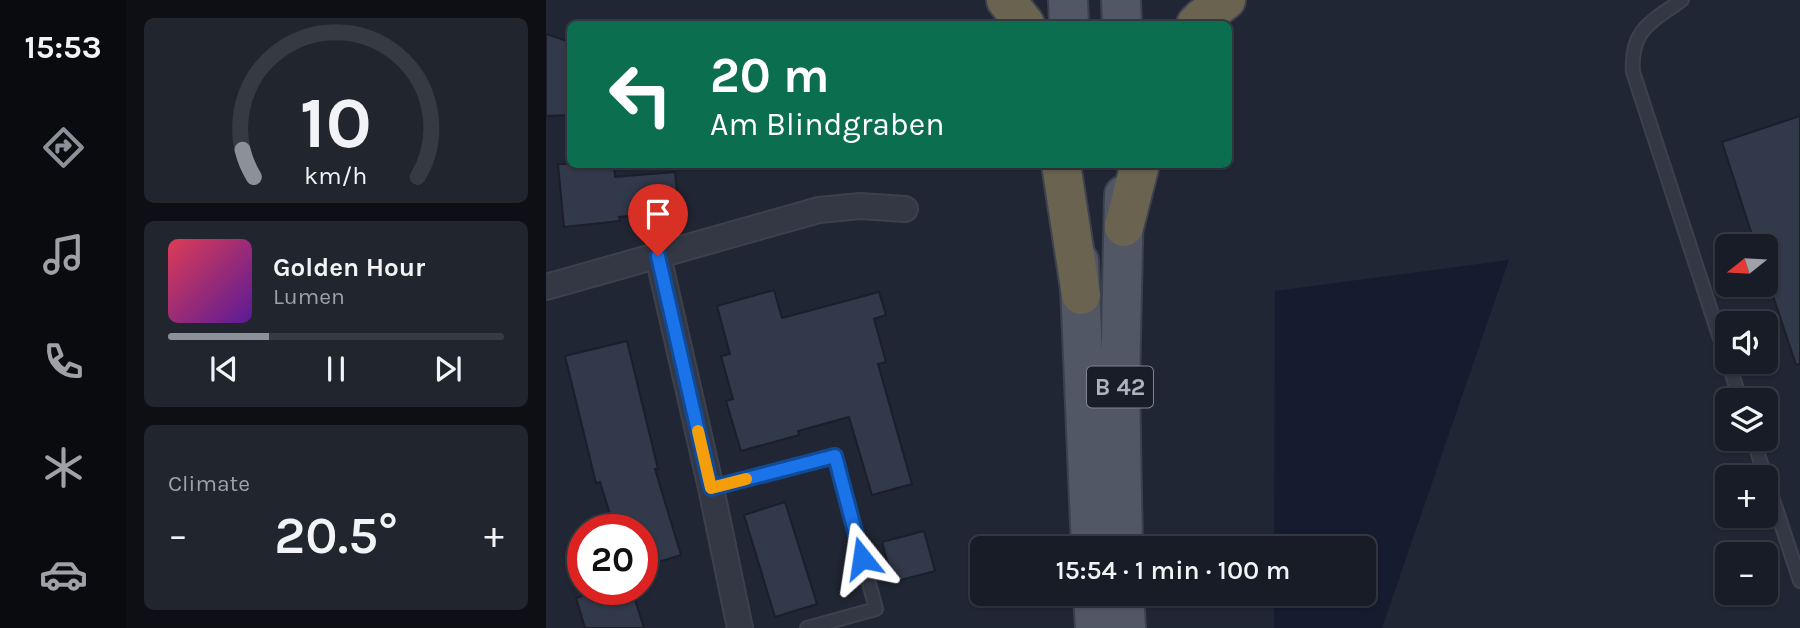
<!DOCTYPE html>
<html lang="en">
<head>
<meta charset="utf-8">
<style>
	:root { --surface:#181c26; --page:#21252e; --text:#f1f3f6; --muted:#9fa1a7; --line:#363a43; --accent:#8c9099 }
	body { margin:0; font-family:Karla,sans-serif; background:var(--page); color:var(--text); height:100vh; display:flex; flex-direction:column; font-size:26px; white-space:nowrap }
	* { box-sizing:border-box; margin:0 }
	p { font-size:23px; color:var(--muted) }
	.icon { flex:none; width:38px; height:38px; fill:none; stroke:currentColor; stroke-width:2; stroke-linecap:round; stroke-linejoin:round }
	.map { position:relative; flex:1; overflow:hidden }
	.details { display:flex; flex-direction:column; gap:18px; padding:18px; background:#0d0f15; width:420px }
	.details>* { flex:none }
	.banner { position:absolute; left:21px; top:21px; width:665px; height:147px; border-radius:10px; box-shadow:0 2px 5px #0004,0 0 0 2px var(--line); background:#0b6e4f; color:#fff; overflow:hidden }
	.needle { width:46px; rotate:252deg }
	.buttons { position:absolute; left:1169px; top:234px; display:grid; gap:14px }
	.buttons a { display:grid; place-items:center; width:63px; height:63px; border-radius:10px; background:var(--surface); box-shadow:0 2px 5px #0004,0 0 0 2px var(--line); font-size:35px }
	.speed { position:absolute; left:21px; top:514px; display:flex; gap:14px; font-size:35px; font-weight:700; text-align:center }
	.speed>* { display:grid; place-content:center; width:91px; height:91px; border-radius:50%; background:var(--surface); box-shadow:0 2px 5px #0004,0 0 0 2px var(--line); line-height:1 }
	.speed .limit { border:10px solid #d22; background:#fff; color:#111 }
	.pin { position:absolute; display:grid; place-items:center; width:60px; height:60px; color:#fff; margin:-72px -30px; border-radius:50% 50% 50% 0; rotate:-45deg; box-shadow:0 0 7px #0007 }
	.pin .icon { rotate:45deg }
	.me { position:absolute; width:77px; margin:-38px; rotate:345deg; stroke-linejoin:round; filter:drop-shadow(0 0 5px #0008) }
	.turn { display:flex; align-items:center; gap:24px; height:147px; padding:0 28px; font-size:32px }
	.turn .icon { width:91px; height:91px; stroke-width:2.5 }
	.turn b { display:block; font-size:49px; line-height:60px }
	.big { font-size:52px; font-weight:600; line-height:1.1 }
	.details .card { flex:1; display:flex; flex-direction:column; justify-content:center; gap:10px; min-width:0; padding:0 24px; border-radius:10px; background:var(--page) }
	.details .dial { align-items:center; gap:0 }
	.dial svg { height:182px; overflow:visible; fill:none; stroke:var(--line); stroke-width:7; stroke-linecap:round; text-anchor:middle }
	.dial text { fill:var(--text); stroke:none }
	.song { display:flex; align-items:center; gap:21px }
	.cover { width:84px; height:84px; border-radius:10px; background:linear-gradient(135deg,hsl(350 70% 55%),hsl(270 70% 35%)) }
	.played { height:7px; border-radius:4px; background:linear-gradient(90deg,var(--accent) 30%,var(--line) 30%) }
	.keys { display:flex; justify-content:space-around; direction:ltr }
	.heat { display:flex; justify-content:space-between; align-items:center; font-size:38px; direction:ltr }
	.trip { position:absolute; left:424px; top:536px; width:406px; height:70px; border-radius:10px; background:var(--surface); box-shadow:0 2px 5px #0004,0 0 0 2px var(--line); font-weight:600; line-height:70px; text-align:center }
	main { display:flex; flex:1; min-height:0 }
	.dock { display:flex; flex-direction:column; width:126px; justify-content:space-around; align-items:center; background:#0a0b0f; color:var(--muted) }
	.dock .icon { width:49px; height:49px }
	.dock .current { color:var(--accent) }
	.dock b { font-size:32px; color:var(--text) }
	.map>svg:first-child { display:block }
</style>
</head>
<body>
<main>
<nav class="dock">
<b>15:53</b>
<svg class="icon current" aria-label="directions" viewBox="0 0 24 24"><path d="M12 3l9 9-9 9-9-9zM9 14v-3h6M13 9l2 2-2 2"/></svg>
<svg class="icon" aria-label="music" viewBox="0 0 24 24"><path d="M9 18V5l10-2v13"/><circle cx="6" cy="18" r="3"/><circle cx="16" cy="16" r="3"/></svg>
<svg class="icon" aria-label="phone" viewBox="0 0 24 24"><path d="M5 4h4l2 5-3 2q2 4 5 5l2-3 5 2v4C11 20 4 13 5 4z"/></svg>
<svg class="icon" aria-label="climate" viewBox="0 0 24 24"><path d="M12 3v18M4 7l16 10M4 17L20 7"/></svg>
<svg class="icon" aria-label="car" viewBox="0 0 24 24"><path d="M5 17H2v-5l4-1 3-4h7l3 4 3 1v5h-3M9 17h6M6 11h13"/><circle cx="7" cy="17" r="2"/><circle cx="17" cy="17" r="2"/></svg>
</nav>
<section class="details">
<div class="card dial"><svg viewBox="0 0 100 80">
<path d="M14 69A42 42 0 1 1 86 69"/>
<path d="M14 69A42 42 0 0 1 9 57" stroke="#8c9099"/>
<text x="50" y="56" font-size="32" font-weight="700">10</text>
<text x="50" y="72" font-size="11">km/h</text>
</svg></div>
<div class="card">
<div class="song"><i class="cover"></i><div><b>Golden Hour</b><p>Lumen</p></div></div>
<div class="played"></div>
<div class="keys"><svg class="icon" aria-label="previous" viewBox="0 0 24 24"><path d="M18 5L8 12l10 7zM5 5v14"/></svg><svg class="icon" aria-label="pause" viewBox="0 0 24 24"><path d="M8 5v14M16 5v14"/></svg><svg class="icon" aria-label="next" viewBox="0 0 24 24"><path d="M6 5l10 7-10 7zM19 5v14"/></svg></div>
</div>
<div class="card"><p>Climate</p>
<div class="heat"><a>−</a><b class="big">20.5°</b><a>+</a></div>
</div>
</section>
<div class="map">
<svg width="1254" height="628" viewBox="0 0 1254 628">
	<rect width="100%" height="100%" fill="#202633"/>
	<path fill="#151c2f" d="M963 260 836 628H728V593H817V548H728L729 291Z"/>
	<path fill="#32394a" stroke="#1a1f2a" stroke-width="2" d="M0 34 24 42V115L0 116Z
		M1254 116V364L1250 365 1220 275V247H1210L1176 142Z
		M12 164H68L69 177 129 172 133 212 73 217 74 221 18 227Z
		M228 290 236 318 333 292 340 315 328 319 340 362 332 364 366 484 326 495 303 417 252 431 253 435 195 451 180 401 187 399 175 356 184 354 171 306Z
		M81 341 112 469H109L135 555 96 567V530H69L54 482 50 483 19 356Z
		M239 502 271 604 229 617 198 515Z
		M378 531 389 571 347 582 336 542Z
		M57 590H86L98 628H39L30 598Z"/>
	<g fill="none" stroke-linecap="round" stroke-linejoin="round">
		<defs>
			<path id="service" d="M1136 0C1105 22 1084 30 1087 72L1181 360
				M1182 362 1195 401
				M1207 439 1254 581
				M165 488 289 455 330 609 261 628"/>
			<path id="minor" d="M112 256 165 488 194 628
				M0 287 273 210 314 206 359 209"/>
			<path id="primary" d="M522 0 523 24
				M575 0 576 24
				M533 261 545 548
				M577 548 574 385 578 195
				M547 593 549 628
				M578 593 580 628"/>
			<path id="motorway" d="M460 0 479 24
				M650 24 656 18 680 0
				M515 164 535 295
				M578 227 594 164"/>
		</defs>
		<use href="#service" stroke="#3c414e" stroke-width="16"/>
		<use href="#minor" stroke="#3c414e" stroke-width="28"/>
		<use href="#primary" stroke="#3c414e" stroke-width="42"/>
		<use href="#motorway" stroke="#3d424e" stroke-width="42"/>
		<use href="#service" stroke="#333844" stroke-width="12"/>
		<use href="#minor" stroke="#333844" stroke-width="24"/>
		<use href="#primary" stroke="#515764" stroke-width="38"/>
		<use href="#motorway" stroke="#6a6350" stroke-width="38"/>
	</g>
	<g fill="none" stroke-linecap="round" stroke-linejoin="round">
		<defs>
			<path id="route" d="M112 256 165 488 289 456 316 558"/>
		</defs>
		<use href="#route" stroke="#114b97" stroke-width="18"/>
		<use href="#route" stroke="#1a73e8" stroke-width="12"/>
		<path stroke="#f59e0b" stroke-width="12" d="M152 431 165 488 200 479"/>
	</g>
	<g text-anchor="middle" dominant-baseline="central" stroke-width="7" stroke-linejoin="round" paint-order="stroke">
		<rect fill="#191d28" stroke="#818593" stroke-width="2" x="541" y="366.5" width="66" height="41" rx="5"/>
		<g font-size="24" font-weight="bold" fill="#adb2c1">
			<text x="574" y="387">B 42</text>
		</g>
	</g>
</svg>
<div class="buttons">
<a><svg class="needle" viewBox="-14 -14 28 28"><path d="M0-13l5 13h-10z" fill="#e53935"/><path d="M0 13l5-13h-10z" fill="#9fa1a7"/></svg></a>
<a><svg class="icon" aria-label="sound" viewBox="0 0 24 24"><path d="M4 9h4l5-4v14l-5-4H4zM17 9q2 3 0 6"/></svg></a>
<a><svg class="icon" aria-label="layers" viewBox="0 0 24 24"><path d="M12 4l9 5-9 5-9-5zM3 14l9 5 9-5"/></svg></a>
<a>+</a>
<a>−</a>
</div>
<div class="speed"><div class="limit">20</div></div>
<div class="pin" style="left:112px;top:256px;background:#d93025"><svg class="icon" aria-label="arrive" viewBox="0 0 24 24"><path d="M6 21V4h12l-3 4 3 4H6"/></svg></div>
<svg class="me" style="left:316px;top:558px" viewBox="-20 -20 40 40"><path d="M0-17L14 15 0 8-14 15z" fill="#1a73e8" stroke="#fff" stroke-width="4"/></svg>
<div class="trip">15:54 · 1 min · 100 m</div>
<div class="banner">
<div class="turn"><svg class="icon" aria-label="left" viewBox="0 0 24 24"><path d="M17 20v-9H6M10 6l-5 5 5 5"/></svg><div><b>20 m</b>Am Blindgraben</div></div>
</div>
</div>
</main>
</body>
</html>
